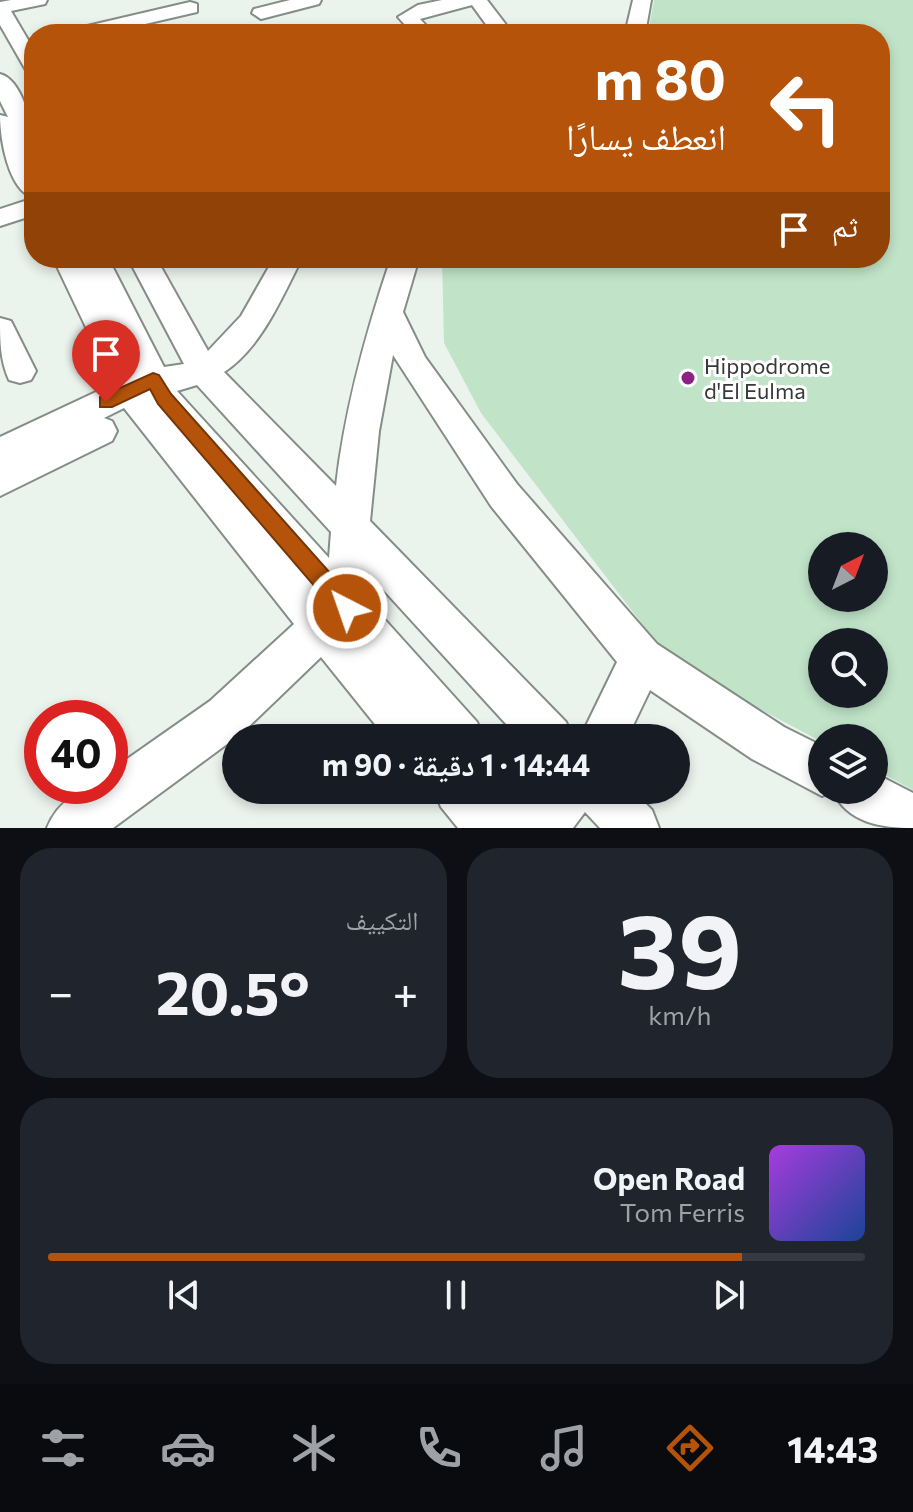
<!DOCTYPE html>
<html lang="ar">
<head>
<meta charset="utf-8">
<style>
	:root { --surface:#171b24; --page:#20242c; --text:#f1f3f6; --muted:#9ea1a6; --line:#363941; --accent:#b45309 }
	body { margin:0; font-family:Commissioner,"Noto Naskh Arabic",sans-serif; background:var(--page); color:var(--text); direction:rtl; height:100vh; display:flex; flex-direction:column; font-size:30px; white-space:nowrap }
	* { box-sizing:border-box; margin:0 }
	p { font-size:26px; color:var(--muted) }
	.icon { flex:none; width:44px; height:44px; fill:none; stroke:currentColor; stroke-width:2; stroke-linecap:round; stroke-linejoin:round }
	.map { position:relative; height:828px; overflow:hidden; direction:ltr }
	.side { display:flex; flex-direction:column; gap:20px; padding:20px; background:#0d0f14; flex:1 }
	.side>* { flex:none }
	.top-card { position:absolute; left:24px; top:24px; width:866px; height:244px; border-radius:32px; box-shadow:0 4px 12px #0003; direction:rtl; background:#b45309; color:#fff; overflow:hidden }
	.needle { width:52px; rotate:42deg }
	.tools { position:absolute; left:808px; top:532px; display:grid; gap:16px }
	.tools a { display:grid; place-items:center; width:80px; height:80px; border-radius:50%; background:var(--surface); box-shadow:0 4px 12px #0003; font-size:40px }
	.speed { position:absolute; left:24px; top:700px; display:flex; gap:16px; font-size:40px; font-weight:700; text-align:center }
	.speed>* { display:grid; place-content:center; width:104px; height:104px; border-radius:50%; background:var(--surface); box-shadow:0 4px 12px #0003; line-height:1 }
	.speed .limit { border:12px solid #d22; background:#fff; color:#111 }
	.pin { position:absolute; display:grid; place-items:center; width:68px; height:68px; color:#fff; margin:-82px -34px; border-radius:50% 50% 50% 0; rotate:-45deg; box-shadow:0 0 8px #0007 }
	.pin .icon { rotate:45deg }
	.me { position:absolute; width:88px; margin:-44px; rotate:319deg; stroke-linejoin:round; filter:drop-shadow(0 0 6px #0008) }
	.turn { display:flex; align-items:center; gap:28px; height:168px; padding:0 32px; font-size:36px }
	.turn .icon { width:104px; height:104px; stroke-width:2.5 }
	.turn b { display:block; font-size:56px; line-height:68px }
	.then { display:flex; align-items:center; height:76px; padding:0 32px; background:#0003; gap:16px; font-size:30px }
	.big { font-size:60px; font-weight:700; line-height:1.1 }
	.side .card { flex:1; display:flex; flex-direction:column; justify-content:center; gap:12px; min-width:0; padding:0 28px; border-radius:32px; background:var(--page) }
	.side .dial { align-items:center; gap:0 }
	.dial b { font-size:104px; line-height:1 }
	.song { display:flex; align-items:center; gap:24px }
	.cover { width:96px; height:96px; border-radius:12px; background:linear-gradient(135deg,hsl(280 70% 55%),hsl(220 70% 35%)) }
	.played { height:8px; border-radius:4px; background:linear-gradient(90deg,var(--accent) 85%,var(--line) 85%) }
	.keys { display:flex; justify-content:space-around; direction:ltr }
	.heat { display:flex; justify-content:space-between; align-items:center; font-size:44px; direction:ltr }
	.side .tiles { flex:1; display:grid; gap:20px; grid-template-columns:1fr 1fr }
	.card:last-child { grid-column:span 2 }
	.trip { position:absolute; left:222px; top:724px; width:468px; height:80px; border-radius:40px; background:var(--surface); box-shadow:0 4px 12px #0003; font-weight:700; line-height:80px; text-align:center; direction:rtl }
	.tab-bar { display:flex; height:128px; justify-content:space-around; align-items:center; background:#090b0e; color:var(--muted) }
	.tab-bar .icon { width:56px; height:56px }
	.tab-bar .selected { color:var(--accent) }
	.tab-bar b { font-size:36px; color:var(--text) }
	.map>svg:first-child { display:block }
</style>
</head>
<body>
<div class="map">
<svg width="913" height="828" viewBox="0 0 913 828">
	<rect width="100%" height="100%" fill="#ebf3ed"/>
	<path fill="#c1e4c9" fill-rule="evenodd" d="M654 0H913V790L874 769V738H822V742L671 662 481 413 444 343 442 258H880V34H644L649 28ZM822 546H874V598H822ZM822 642H874V694H822Z"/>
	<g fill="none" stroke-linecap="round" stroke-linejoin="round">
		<defs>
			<path id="minor" d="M11 0H47L45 4 11 11 34 50V74L27 72 0 25V2Z
				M290 0H321L319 4 261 19 252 13 254 9Z
				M442 0H487L513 34H493L472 5 420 19 434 34H413L398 17 418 5Z
				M633 0H651L645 34H625Z
				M190 2 197 4V12L102 34H67L70 30Z
				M0 74C22 79 34 128 34 148L24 146 34 165V198C8 191 0 138 0 115L8 117 0 101Z
				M34 198V215L0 226V209Z
				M53 258H108L164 367 184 364 128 258H156L208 351 241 316 274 258H302C282 297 262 347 224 372L336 486C345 407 366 332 391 258H419L403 312 425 357 517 484 657 644 784 727 822 746V790H874V773L913 793V828C882 828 847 823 833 791L822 796 752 759 650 690 627 738H580L617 662 491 506 393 355 379 431 370 521 566 722 573 738H519L368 573V601L477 722 484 738H386L321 657 242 733 113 828H47C58 801 81 786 110 786V771L210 701 294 624 124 408 104 418 112 421 117 431 112 441 0 496V437L113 384ZM197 385 331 532 329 558 177 391Z
				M0 318 11 321 36 371 31 380 20 383 9 380C0 360 0 340 0 318Z
				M434 790H632L652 810 659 828H600L585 812 573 828H458L441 807Z"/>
		</defs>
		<use href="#minor" stroke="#858d87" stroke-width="4"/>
		<use href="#minor" fill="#fff" fill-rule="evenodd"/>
	</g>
	<path fill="#b45309" stroke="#753606" stroke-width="2" d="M153 373 159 375 171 394 355 601 358 608 355 616 347 619 340 616 158 404 150 389 112 407H100V397Z"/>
	<circle fill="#8d2184" stroke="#fff" stroke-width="3" cx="688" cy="378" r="8"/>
	<g text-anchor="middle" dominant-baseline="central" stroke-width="6" stroke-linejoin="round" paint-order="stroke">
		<g font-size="22" fill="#363937" stroke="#fff" text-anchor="start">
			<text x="704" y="365">Hippodrome<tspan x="704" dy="25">d'El Eulma</tspan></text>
		</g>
	</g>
</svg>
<div class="tools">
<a><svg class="needle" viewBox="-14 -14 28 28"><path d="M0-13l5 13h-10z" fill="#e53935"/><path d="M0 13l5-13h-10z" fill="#9ea1a6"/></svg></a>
<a><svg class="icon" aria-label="search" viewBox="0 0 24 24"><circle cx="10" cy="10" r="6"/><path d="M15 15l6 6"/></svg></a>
<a><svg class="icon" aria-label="layers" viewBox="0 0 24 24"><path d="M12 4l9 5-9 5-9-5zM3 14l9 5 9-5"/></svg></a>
</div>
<div class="speed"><div class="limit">40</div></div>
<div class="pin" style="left:106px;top:402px;background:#d93025"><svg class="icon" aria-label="arrive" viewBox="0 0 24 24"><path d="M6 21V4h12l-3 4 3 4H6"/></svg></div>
<svg class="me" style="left:347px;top:608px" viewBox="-20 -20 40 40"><circle r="17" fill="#b45309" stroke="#fff" stroke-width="3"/><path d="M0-11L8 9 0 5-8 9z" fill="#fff"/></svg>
<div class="trip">14:44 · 1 دقيقة · 90 m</div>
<div class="top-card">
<div class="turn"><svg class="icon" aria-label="left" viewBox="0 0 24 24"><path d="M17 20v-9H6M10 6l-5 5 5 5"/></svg><div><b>80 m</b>انعطف يسارًا</div></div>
<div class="then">ثم<svg class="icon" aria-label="arrive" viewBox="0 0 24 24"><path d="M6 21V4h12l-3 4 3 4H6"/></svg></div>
</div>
</div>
<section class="side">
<div class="tiles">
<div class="card dial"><b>39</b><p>km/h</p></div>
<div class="card"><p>التكييف</p>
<div class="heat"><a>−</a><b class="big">20.5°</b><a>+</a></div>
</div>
<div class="card">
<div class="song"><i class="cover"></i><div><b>Open Road</b><p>Tom Ferris</p></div></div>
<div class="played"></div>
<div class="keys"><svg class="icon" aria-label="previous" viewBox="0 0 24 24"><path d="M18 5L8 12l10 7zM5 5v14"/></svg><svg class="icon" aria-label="pause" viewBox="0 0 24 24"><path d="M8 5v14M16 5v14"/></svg><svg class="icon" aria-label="next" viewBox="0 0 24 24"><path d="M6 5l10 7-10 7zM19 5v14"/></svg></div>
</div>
</div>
</section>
<nav class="tab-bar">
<b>14:43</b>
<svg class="icon selected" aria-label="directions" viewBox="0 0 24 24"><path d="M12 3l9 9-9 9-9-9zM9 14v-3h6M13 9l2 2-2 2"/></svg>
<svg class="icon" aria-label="music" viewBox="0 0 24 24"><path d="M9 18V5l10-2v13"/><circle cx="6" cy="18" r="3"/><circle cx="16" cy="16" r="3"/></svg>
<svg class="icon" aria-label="phone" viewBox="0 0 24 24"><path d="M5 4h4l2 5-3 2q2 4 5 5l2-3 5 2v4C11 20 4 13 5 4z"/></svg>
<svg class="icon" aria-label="climate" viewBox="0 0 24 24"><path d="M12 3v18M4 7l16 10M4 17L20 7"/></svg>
<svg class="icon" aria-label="car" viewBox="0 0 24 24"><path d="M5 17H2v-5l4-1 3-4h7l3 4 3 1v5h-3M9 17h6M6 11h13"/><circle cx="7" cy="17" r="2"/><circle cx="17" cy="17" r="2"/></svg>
<svg class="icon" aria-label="filters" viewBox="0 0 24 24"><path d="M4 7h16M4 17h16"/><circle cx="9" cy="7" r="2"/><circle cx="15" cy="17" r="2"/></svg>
</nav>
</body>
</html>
